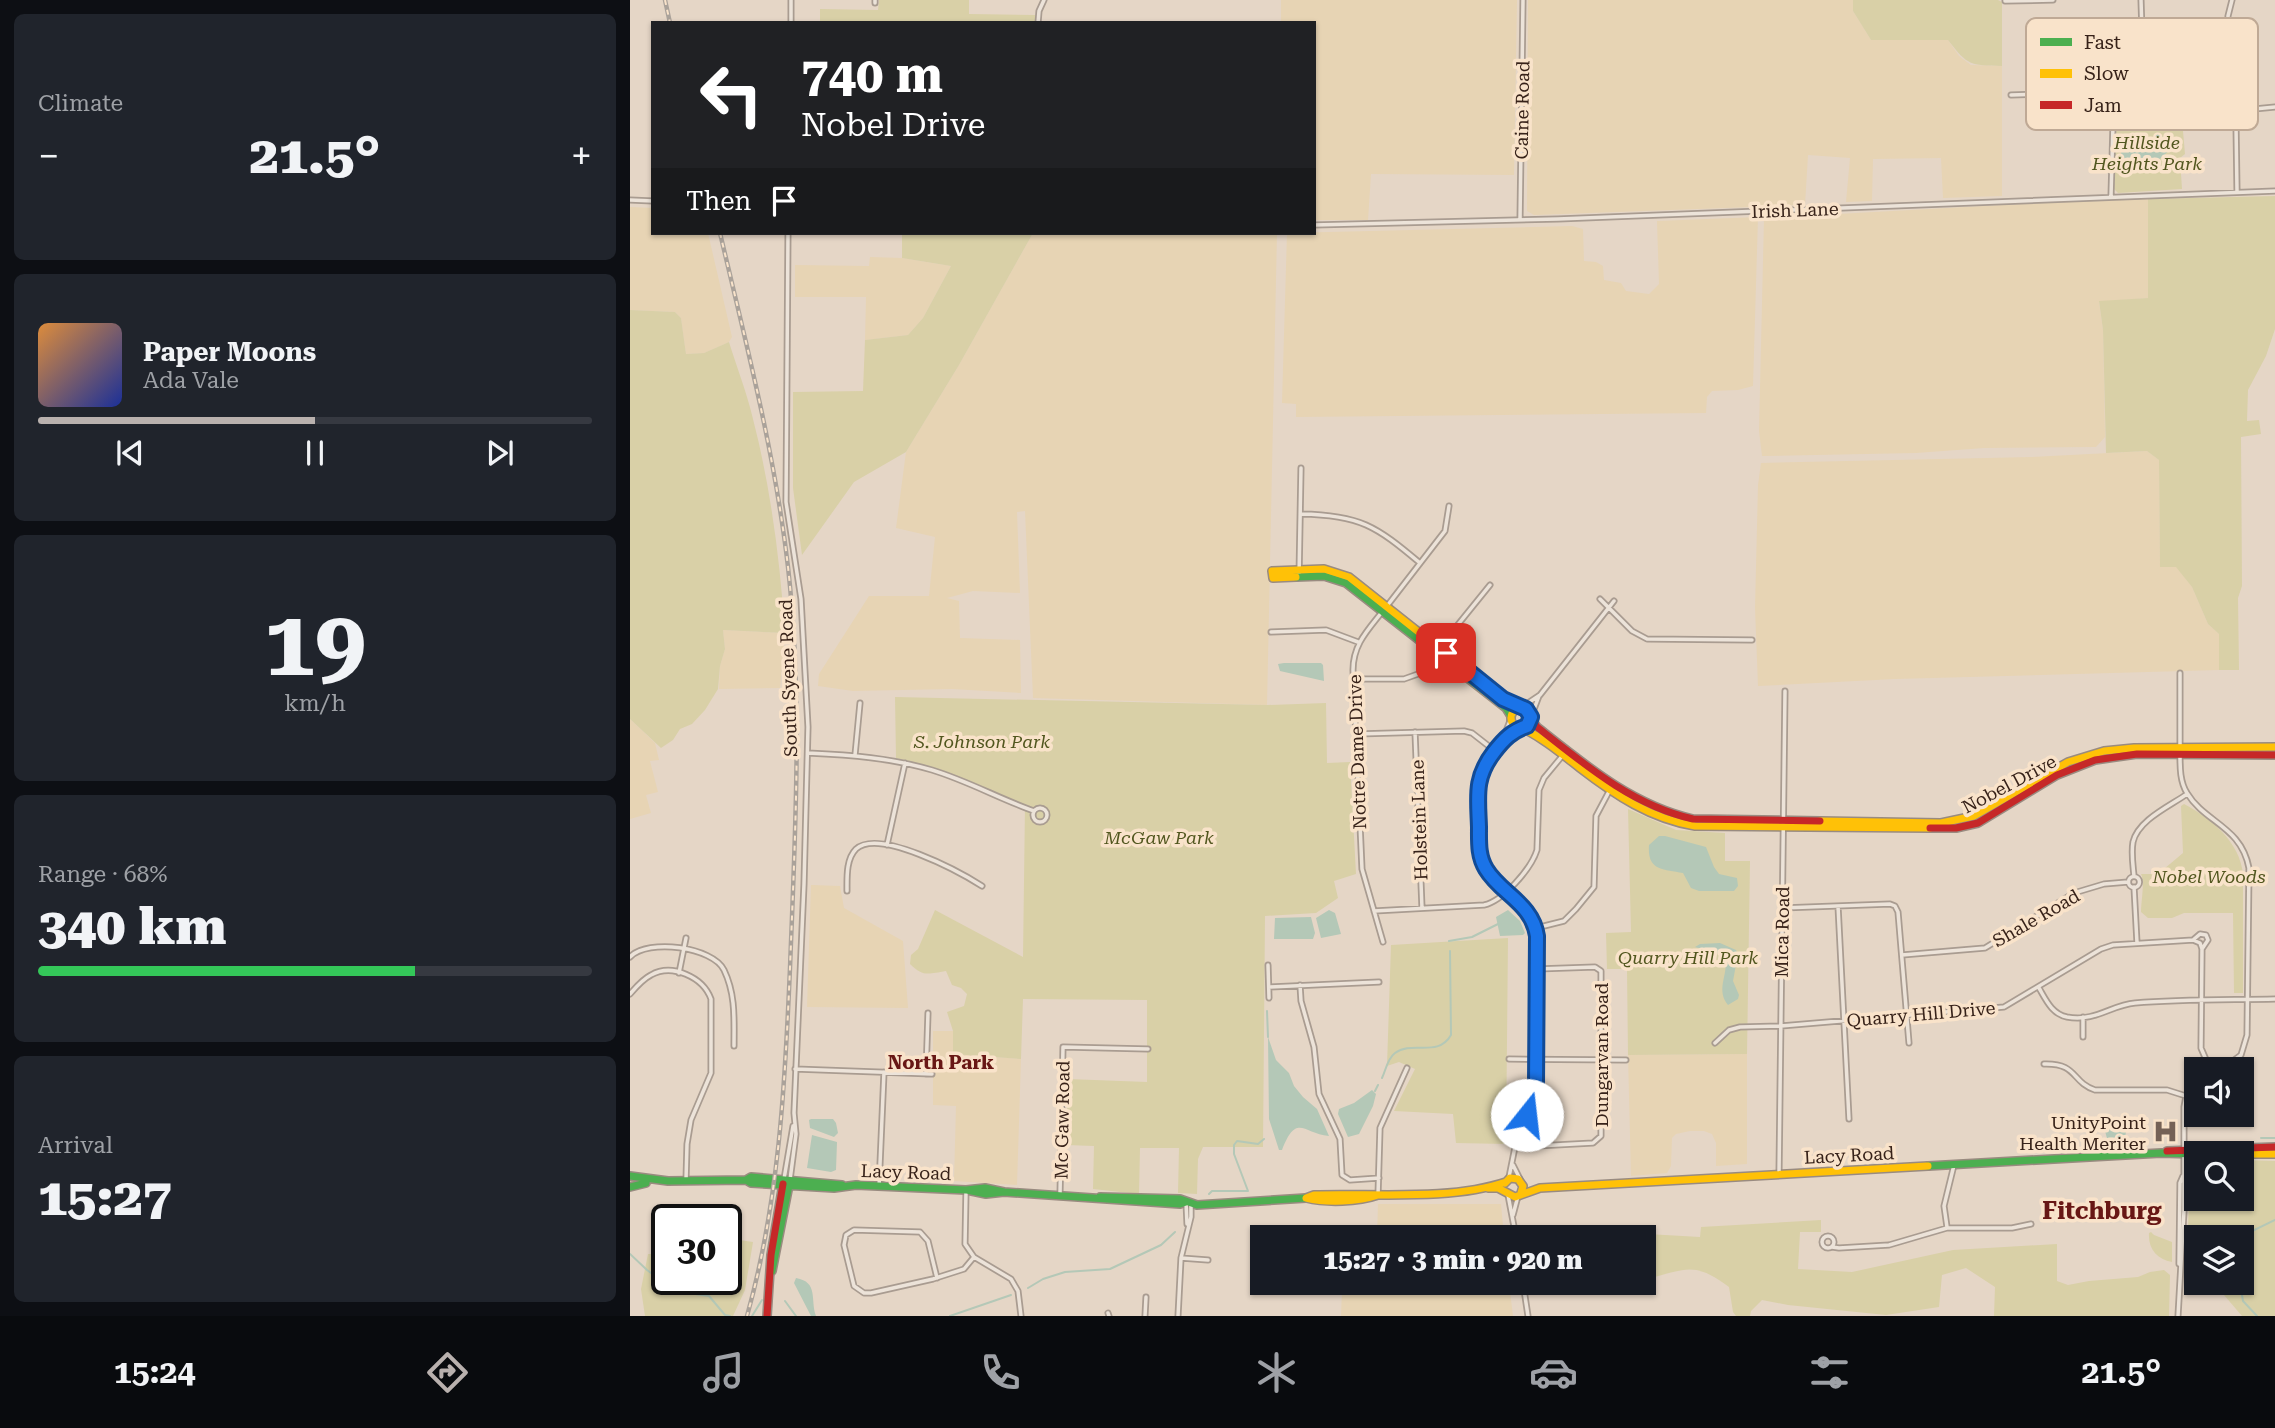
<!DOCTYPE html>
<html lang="en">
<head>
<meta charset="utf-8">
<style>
	:root { --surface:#171b24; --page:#20242c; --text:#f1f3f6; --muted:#9ea1a6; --line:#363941; --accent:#b9b1ae }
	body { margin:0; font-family:"Roboto Serif",serif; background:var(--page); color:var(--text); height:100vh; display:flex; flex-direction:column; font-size:26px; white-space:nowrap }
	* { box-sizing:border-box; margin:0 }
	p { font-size:23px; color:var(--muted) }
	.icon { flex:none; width:38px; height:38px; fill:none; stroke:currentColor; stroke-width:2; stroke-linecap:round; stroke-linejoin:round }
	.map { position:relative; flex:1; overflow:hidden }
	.side { display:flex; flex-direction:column; gap:14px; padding:14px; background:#0d0f14; width:630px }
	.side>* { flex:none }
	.hud { position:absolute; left:21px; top:21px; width:665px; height:214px; border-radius:0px; box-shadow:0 2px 5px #0004; background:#202124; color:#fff; overflow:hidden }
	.fabs { position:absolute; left:1554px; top:1057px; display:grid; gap:14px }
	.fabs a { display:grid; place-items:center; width:70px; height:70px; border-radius:0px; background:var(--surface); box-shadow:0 2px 5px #0004; font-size:35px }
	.speed { position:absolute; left:21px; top:1204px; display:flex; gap:14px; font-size:35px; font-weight:700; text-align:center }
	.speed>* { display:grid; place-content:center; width:91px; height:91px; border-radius:50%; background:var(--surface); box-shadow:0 2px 5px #0004; line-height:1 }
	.speed .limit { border:4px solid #111; border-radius:10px; background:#fff; color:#111 }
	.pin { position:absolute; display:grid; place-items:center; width:60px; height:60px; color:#fff; margin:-30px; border-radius:14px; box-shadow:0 4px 10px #0006 }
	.me { position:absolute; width:77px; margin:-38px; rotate:16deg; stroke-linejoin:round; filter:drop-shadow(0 0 5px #0008) }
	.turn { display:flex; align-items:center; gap:24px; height:147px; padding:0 35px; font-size:32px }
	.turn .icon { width:91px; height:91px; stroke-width:2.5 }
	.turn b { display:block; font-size:49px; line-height:60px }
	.then { display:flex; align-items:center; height:66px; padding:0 35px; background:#0003; gap:14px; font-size:26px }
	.big { font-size:52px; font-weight:800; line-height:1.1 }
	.side .tile { flex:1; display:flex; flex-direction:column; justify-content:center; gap:10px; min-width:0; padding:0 24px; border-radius:10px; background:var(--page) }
	.side .dial { align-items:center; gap:0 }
	.dial b { font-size:91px; line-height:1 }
	.song { display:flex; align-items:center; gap:21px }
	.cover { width:84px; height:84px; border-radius:10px; background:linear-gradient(135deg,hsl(30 70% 55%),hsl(230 70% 35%)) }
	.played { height:7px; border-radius:4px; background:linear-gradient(90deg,var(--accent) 50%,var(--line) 50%) }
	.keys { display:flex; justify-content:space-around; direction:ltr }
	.heat { display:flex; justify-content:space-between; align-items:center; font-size:38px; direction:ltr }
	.charge { height:10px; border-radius:5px; background:linear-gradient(90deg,#34c759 68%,var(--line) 0) }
	.trip { position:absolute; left:620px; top:1225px; width:406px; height:70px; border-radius:0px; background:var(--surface); box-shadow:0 2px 5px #0004; font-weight:800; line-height:70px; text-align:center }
	.menu { display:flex; height:112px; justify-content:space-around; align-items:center; background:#090b0e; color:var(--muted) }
	.menu .icon { width:49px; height:49px }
	.menu .current { color:var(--accent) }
	.menu b { font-size:32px; color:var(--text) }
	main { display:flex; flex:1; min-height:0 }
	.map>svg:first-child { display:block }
</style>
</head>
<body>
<main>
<section class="side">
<div class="tile"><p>Climate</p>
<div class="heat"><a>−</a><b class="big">21.5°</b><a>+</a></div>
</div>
<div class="tile">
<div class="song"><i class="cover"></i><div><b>Paper Moons</b><p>Ada Vale</p></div></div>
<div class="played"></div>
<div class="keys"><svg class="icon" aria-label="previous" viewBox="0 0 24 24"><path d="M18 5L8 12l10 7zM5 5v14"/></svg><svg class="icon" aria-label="pause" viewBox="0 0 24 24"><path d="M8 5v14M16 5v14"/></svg><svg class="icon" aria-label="next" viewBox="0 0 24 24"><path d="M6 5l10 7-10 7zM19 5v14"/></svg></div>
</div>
<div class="tile dial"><b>19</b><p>km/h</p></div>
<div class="tile"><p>Range · 68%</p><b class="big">340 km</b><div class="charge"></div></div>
<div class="tile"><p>Arrival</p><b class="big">15:27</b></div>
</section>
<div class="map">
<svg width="1645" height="1316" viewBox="0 0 1645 1316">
	<rect width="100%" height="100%" fill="#e5d6c6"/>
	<path fill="#e7d4b4" d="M651 0H887L884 175 741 174 738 220H684V23H651Z
		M898 0H1223V11L1241 40H1318L1329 56 1341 65 1372 66V196L1313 198 1311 158 1243 159 1242 201 1216 202 1220 158 1178 155 1175 205 904 215 897 211Z
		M1518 197V298L1469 302 1473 330 1475 437 1466 447 1354 448 1286 453 1132 456 1129 431 1134 218Z
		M0 207 23 208V233H78L102 337 99 342 74 353 56 354 51 318 45 312 0 310Z
		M1128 217 1123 386 1108 390 1082 391 1077 397 1076 413 666 417V404L652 403 657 233 942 226 953 229 954 261 966 262 973 266 974 280 991 283 996 291 1019 294 1029 284 1027 221Z
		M403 233H647L637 705 403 698 395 511 387 512 390 593 343 591 317 598 329 601 330 638 390 640 391 693 322 689 223 691 188 686 189 674 239 596H299L305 537 266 528 276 452 329 365Z
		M240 257 272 258 321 266 293 318 278 335 235 340 236 297H165V265L239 266Z
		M1517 451 1529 460 1530 567 1546 566 1562 587 1578 624 1589 634V670L1265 679 1128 686 1125 608 1128 485 1131 463 1402 457Z
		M93 630 155 633 150 688 89 689 90 666 95 649Z
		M0 719 25 743 29 760 20 761 28 792 16 795 21 813 0 819Z
		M181 885 210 886 214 908 273 941 278 1008 177 1007Z
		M303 1031H323L324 1054 391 1059 387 1185 324 1181 326 1106 303 1105Z
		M1117 1054V1164L1086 1166V1143L1082 1134 1074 1131H1060L1046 1134 1042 1138 1041 1166 1037 1173 1001 1176 998 1055Z
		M748 1204H871L874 1237H747Z
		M745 1283H879L883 1316H711L712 1290H728L745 1285Z"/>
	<path fill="#d9d0a7" d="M249 0H339V14L405 15 406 23H190V9L248 10Z
		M1223 0H1368L1372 2V66C1340 65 1338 66 1318 40H1241L1223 11Z
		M1499 102 1553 131 1555 154 1550 158 1552 189 1488 193 1484 189C1483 162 1479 122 1499 102Z
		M1645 196V329L1636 356 1618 390 1617 421 1629 420 1631 434 1611 437 1612 586 1608 598 1609 670H1589V634L1578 624 1562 587 1546 567H1530L1529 460 1517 451 1476 453 1473 330 1469 301 1518 298V199Z
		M272 233H403L329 365 276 452 224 482 172 555 163 488V392L233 391 235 340 278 335 293 318 321 266 272 258Z
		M0 310 45 312 51 318 56 354 74 353 99 342C107 368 117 393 123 419 141 489 150 561 155 633L93 630 95 649 90 666 88 689 75 710 62 724 50 729 43 740 31 748 0 719Z
		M265 697 637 705 696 703 697 763 720 762 726 874 704 881 708 898 686 913 635 916 633 1147H573L568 1159 567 1194 548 1193 549 1148H510L509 1194 463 1189 464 1146 436 1145 438 1079 517 1082V1000L393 999 391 1059 323 1054V1031L317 1012 334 1006 337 994 331 988 322 985 316 971C298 974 293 977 280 964L281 955 288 949 305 910 393 957 395 805 325 775 266 758Z
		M1554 804C1581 818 1610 842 1613 874V993H1604L1603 913H1554L1542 918H1518L1511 912C1511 901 1515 882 1511 874H1528L1553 853 1551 806Z
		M998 809 1046 830 1095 833V861H1120L1117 1054 998 1055 997 969H977L976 933 1001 932Z
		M878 938 876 1144 826 1143 823 1114 764 1111 785 1069 769 1062 757 1066 761 945Z
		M1612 1160 1645 1161V1316H1612L1594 1295V1283H1612V1237H1566V1265H1557L1560 1161H1566V1199H1612Z
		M1191 1220V1232H1170L1168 1269 1222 1272 1323 1250 1427 1244V1281L1438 1285 1459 1281 1508 1277 1520 1272 1534 1270 1540 1275 1539 1316H1364L1365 1287 1336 1268 1312 1275 1309 1307 1256 1315 1158 1305 1132 1300 1121 1311 1120 1316H1106L1103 1312 1099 1287C1063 1260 1055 1270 1013 1280V1237H1000V1233L1070 1237 1071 1227Z
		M1521 1232 1524 1235 1542 1242V1262C1527 1259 1518 1249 1519 1233Z
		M109 1240 123 1242 115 1290 103 1316H15L11 1289 18 1254H37V1279H96V1254H106Z"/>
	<path fill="#b4c8b7" d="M1527 134C1534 138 1541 139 1541 148 1529 162 1514 171 1496 167 1490 158 1489 151 1495 142H1519Z
		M654 663H691L693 665 694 681 650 671 648 664Z
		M1029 836H1035L1076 847 1084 867 1089 874 1107 878 1108 886 1104 891H1069L1061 888 1053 873C1033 869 1017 871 1019 845Z
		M699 910 705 913 711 934 691 938 686 918Z
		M878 910 890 921 895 933 893 935 870 936 866 917Z
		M681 917 685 933 683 939H644L645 918Z
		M1090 943 1106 950 1108 954 1103 981 1109 995 1108 999 1098 1005C1085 989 1099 975 1095 957L1087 953 1065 947 1070 944Z
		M638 1037 646 1060 659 1073 664 1086 673 1097 687 1109 699 1136C673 1134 667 1112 652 1150H649L639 1119Z
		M742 1090 746 1094 743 1106 729 1134 718 1137 708 1114 709 1109 724 1103Z
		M181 1119H203L206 1123 208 1133 204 1137 180 1128 179 1120Z
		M1494 1122 1497 1127 1494 1142H1478L1475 1131 1479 1123Z
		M182 1135 207 1142 206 1170 201 1172 177 1168Z
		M166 1278C189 1282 180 1300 186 1316H181L164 1283Z"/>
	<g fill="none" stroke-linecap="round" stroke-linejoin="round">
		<path stroke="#b4c8b7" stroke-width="2" d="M819 941 842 937 868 924
			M637 1011 638 1037
			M752 1078C756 1070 757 1059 765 1053 782 1040 808 1058 821 1035L820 951
			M745 1091 748 1085
			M1631 1138H1645
			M579 1194 582 1191H618L604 1154V1145L607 1141 628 1144 634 1139
			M1610 1237 1645 1220
			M0 1254 17 1270 45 1291 79 1296 95 1315 100 1316
			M1610 1283 1613 1301 1627 1316
			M398 1288 413 1279 435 1272 480 1269 531 1245 545 1232
			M155 1301 166 1316
			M122 1316 132 1300
			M320 1316 381 1295"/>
		<defs>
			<path id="street" d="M245 0V3
				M1602 0 1598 16 1596 85 1606 125 1607 191
				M1375 1 1423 0
				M161 23V0
				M408 23 409 11 414 0
				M1513 50 1597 51
				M1381 95 1471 92 1484 95 1494 101
				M1604 111 1645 107
				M1481 196 1483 125 1489 108 1508 82 1513 63 1511 0
				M0 200 23 201
				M890 220 893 0
				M684 225 928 219 1645 191
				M158 233 156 502 171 599 178 727 174 884 164 1113 166 1134 160 1180
				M671 514C730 515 746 526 790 563
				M669 577 671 468
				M970 599 1002 631 1017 639 1122 640
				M757 606 815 531 819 506
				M752 612C737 631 723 645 723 670L732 869 753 942
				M641 632 696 630 728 642
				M1550 673V748
				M724 679H774L788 674 860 585
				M892 707 910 695 984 601
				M901 717 909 696
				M785 732 792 908
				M727 734 834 731 842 733 865 751
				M873 739 881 718
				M178 753C221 755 261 758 302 770 338 781 370 799 404 811
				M225 755 230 703
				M1550 755C1550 768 1550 782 1557 793 1575 823 1611 826 1619 868L1617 1035 1611 1055 1592 1069
				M403 815a7 7 0 1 1 14 0a7 7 0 1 1-14 0Z
				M257 845 275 763
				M1504 876C1503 865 1501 853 1503 842 1508 820 1540 806 1557 794
				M1498.5 882a5.5 5.5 0 1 1 11 0a5.5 5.5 0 1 1-11 0Z
				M1504 887 1507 943
				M217 891C217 877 216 859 226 849 249 828 330 872 352 886
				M1208 906 1219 1119
				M1152 908 1260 904 1265 906 1268 912 1279 1043
				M744 911 854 905C873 901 901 869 907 850L909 790 914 778 933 755
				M906 928 934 921 946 909 964 887 966 816 983 784
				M1563 940 1570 934 1576 935 1578 940 1572 949
				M1272 955 1355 948 1444 893 1474 884 1498 882
				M0 957C18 938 83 947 94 970 106 995 104 1020 104 1046
				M638 965 639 998
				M49 973 56 938
				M670 985 671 1001 684 1047 689 1094 710 1139 712 1175 720 1180 749 1178
				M639 987 749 982
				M1409 988C1416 1000 1422 1014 1437 1017 1466 1022 1481 1005 1505 1003 1551 999 1599 1000 1645 999
				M0 994C6 987 13 979 21 975 42 963 73 977 81 999V1073L61 1120 57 1144 56 1180
				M1453 1017V1037
				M1085 1043 1099 1030 1110 1027 1151 1026 1374 1007 1471 949 1483 945 1563 940 1570 943 1572 949 1571 1048 1580 1069
				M879 1059 996 1060
				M1414 1064C1448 1063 1441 1082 1465 1090H1537L1556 1096
				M165 1069 302 1074
				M296 1074 298 1013
				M880 1138 907 1146 963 1143 971 1136V971L965 967 907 969
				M883 1165 890 1179
				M1149 1174 1155 691
				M879 1177 885 1147 906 1085 907 936C902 903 869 894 855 868 848 855 849 840 849 825 848 789 844 778 867 749 873 740 881 732 891 728
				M154 1179 163 1126
				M249 1187 254 1072
				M336 1191 335 1244 344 1257 381 1279 388 1291 391 1316
				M430 1194 433 1047 518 1049
				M748 1195 750 1128 777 1068
				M878 1195 886 1237
				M556 1202 557 1224
				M883 1215 888 1196
				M1317 1227 1314 1206 1324 1165
				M1192 1242a6 6 0 1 1 12 0a6 6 0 1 1-12 0Z
				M1202 1247 1209 1248 1259 1245 1317 1228H1382L1401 1224
				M551 1258 578 1260
				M1549 1264 1550 1183 1553 1176
				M307 1278 298 1241 290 1232 224 1230 216 1235 214 1245 224 1286 234 1293H241L303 1279 309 1277 334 1269 344 1257
				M893 1283 898 1316
				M478 1313 479 1316
				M515 1316 516 1297
				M548 1316 551 1258 561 1217V1203
				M1548 1316 1554 1211V1107L1556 1096 1566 1086"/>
			<path id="fast" d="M666 577 694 576 716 583 876 708 881 716
				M1298 1166 1531 1153 1566 1154
				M0 1176 38 1181 116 1180 121 1177 212 1185
				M116 1180 121 1183 204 1188 226 1185 336 1190 355 1188 374 1192
				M0 1187 16 1183
				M337 1190 356 1194 374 1192 550 1204 556 1202
				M470 1197 550 1199 567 1205 676 1198
				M142 1271 159 1185"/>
			<path id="slow" d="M666 577 643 578 642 571 694 569 719 577 873 699 890 708
				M881 718a10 10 0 1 1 20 0a10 10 0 1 1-20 0Z
				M892 728C913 738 932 754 950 768 985 795 1021 819 1065 826L1300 828
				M1190 821 1311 823 1344 816 1438 762 1474 751 1504 748 1645 747
				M1612 1154H1645
				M875 1183 880 1178 888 1179 893 1186 891 1193
				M858 1188H868L885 1197 910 1188 1298 1166
				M748 1195C728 1202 697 1203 676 1198L684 1195C744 1193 819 1201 876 1182"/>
			<path id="jam" d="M901 718 907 727C955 765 1002 805 1063 819L1190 821
				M1300 828H1326L1348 823 1427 775 1465 760 1507 754 1645 755
				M1537 1151 1645 1147
				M137 1316 141 1255 153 1184"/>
		</defs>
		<use href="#street" stroke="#a99c91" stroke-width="7"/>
		<use href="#fast" stroke="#998b80" stroke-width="10"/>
		<use href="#slow" stroke="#998b80" stroke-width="10"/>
		<use href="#jam" stroke="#998b80" stroke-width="10"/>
		<use href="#street" stroke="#ece3d9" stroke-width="3.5"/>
		<use href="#fast" stroke="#4caf50" stroke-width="7"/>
		<use href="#slow" stroke="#ffc107" stroke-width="7"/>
		<use href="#jam" stroke="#c62828" stroke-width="7"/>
		<defs>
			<path id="rail" d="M35 0 40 23
				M90 233C116 343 145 454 158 567 173 700 165 834 160 968 155 1085 149 1202 117 1316"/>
		</defs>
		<use href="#rail" stroke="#aaa29a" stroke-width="4.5"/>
		<use href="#rail" stroke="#f9e3ca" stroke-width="2" stroke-dasharray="5" stroke-linecap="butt"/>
	</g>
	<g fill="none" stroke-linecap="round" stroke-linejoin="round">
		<defs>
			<path id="route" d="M816 653 873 699 896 709 901 717 897 726C882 731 874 739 864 752 844 778 848 796 849 827 849 842 848 856 856 869 871 894 902 903 907 936L906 1085 897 1115"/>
		</defs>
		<use href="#route" stroke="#114b97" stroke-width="18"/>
		<use href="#route" stroke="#1a73e8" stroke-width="12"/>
	</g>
	<defs>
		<symbol id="hospital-bare" viewBox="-9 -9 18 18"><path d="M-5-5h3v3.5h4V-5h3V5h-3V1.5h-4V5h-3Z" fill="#746156" stroke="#f9e3ca" stroke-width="2.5" paint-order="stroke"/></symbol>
	</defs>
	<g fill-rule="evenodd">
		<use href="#hospital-bare" x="1518" y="1114" width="35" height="35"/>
	</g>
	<g text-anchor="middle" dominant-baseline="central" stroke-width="7" stroke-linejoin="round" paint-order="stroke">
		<g font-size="18" fill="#372219" stroke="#f9e3ca">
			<text transform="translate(892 110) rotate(-89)">Caine Road</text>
			<text transform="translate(1165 210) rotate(-2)">Irish Lane</text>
			<text transform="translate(158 678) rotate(-92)">South Syene Road</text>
			<text transform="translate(727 752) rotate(-92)">Notre Dame Drive</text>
			<text transform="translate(1379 784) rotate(-28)">Nobel Drive</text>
			<text transform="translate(789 820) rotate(-92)">Holstein Lane</text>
			<text transform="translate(1406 918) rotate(-30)">Shale Road</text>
			<text transform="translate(1152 932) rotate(-89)">Mica Road</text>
			<text transform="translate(1291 1014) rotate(-5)">Quarry Hill Drive</text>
			<text transform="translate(971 1055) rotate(-90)">Dungarvan Road</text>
			<text transform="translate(432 1120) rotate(-89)">Mc Gaw Road</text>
			<text transform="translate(1219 1155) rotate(-3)">Lacy Road</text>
			<text transform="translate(276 1172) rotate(2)">Lacy Road</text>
		</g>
		<g font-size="18" font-style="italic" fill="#51561e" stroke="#f9e3ca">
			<text x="1517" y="142">Hillside<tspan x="1517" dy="21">Heights Park</tspan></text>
			<text x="352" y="741">S. Johnson Park</text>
			<text x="529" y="837">McGaw Park</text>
			<text x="1579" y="876">Nobel Woods</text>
			<text x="1058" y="957">Quarry Hill Park</text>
		</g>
		<g font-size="18" fill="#372219" stroke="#f9e3ca" text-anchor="end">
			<text x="1516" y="1122">UnityPoint<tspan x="1516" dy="21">Health Meriter</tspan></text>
		</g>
		<g font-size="19" font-weight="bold" fill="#681715" stroke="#f9e3ca">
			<text x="311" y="1062">North Park</text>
		</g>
		<g font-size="24" font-weight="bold" fill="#681715" stroke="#f9e3ca">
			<text x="1472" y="1211">Fitchburg</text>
		</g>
	</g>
	<rect x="1396" y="18" width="232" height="112" rx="10" fill="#f9e3ca" stroke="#bfa995" stroke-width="2"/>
	<rect x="1410" y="38" width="32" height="8" fill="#4caf50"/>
	<rect x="1410" y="69" width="32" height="9" fill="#ffc107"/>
	<rect x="1410" y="101" width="32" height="8" fill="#c62828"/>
	<g font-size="19" fill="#372219">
		<text x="1454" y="49">Fast</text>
		<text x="1454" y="80">Slow</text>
		<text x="1454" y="112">Jam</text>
	</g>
</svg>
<div class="fabs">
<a><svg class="icon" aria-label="sound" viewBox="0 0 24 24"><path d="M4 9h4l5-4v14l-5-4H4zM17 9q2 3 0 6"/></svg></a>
<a><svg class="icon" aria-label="search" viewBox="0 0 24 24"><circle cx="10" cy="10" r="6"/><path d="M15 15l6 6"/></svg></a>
<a><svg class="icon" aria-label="layers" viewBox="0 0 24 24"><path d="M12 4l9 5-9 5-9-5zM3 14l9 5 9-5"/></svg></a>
</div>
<div class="speed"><div class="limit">30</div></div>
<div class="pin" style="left:816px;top:653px;background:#d93025"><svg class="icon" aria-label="arrive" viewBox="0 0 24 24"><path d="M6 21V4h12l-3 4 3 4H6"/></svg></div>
<svg class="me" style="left:897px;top:1115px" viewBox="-20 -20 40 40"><circle r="19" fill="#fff"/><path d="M0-13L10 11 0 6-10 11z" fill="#1a73e8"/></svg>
<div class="trip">15:27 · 3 min · 920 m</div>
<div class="hud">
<div class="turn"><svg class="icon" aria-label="left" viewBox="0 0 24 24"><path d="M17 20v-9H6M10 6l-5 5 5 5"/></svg><div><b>740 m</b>Nobel Drive</div></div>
<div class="then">Then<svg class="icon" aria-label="arrive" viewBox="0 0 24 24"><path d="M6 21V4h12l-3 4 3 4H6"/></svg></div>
</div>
</div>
</main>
<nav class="menu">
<b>15:24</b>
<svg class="icon current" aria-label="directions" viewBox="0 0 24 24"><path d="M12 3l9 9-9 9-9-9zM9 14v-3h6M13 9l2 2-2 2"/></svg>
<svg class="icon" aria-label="music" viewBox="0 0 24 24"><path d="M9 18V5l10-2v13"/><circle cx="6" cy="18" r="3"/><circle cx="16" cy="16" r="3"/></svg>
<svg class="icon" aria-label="phone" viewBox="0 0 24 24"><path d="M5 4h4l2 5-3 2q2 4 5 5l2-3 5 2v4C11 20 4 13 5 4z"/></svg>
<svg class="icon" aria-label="climate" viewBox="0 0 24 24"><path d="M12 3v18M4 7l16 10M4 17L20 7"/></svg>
<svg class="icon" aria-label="car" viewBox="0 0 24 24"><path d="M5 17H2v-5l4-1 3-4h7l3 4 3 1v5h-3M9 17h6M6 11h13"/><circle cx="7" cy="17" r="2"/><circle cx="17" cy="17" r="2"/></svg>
<svg class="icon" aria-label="filters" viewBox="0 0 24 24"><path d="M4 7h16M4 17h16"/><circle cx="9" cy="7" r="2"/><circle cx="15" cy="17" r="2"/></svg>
<b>21.5°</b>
</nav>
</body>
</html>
